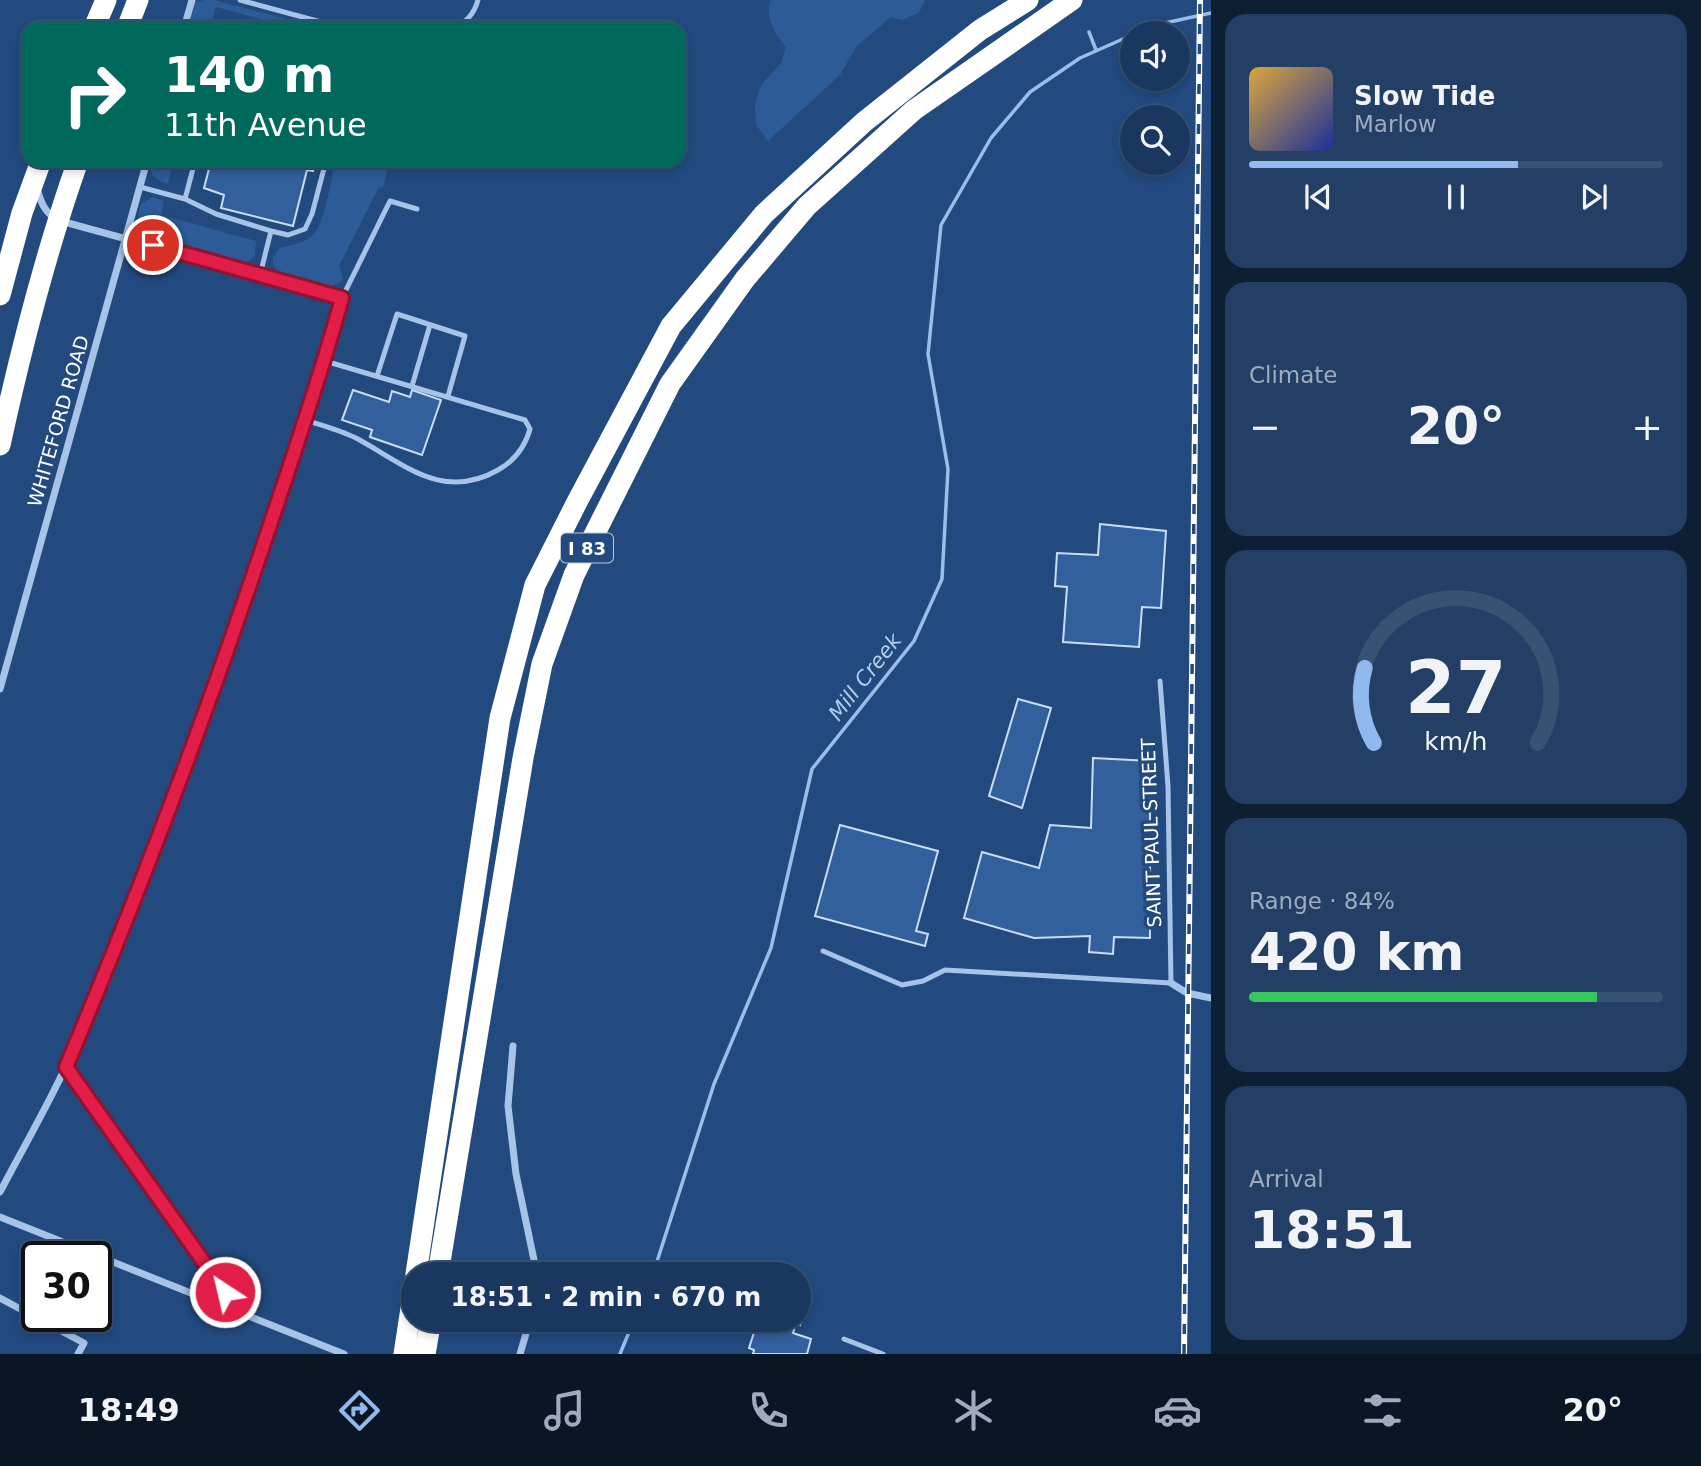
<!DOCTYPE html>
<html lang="en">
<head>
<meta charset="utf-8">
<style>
	:root { --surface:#1a385f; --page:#233f65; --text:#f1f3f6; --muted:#9facbd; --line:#385274; --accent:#90b9f0 }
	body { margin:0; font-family:"DejaVu Sans",sans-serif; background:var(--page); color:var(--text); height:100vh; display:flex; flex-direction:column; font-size:26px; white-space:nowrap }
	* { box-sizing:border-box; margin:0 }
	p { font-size:23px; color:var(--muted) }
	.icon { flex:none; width:38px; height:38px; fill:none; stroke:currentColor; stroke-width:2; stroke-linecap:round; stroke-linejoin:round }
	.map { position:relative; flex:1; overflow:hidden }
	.details { display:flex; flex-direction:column; gap:14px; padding:14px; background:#0e1f34; width:490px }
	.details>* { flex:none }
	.guide { position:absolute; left:21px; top:21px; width:665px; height:147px; border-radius:21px; box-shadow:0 4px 10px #0003,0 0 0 2px var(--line); background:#00695c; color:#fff; overflow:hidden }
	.fabs { position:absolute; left:1120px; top:21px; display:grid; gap:14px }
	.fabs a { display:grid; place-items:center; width:70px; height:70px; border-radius:50%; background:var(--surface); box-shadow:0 4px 10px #0003,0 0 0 2px var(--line); font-size:35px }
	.speed { position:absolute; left:21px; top:1241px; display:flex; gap:14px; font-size:35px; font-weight:700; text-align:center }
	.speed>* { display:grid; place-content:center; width:91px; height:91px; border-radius:50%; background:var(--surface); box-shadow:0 4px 10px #0003,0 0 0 2px var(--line); line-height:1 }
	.speed .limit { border:4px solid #111; border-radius:10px; background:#fff; color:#111 }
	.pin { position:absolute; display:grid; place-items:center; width:60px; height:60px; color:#fff; margin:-30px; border:4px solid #fff; border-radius:50%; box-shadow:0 2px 7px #0007 }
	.me { position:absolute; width:77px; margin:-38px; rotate:325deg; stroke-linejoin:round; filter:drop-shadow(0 0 5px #0008) }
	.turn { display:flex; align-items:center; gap:24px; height:147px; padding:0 28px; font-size:32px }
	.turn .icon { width:91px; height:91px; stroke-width:2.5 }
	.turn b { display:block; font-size:49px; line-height:60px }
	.big { font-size:52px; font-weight:700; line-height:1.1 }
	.details .card { flex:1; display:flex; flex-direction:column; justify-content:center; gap:10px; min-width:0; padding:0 24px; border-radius:21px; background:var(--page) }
	.details .dial { align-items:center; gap:0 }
	.dial svg { height:182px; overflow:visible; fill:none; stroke:var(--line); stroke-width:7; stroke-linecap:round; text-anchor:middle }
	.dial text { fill:var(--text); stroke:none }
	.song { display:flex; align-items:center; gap:21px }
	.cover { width:84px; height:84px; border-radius:10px; background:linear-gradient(135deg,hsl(40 70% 55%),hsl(230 70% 35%)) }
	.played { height:7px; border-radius:4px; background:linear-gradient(90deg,var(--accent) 65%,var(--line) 65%) }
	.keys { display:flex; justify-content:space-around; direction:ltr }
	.heat { display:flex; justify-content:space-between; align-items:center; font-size:38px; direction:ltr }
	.charge { height:10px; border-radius:5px; background:linear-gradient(90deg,#34c759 84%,var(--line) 0) }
	.trip { position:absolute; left:401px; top:1262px; width:410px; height:70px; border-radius:35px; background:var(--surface); box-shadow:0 4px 10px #0003,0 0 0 2px var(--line); font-weight:700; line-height:70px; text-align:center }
	.menu { display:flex; height:112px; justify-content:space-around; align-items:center; background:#0a1626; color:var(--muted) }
	.menu .icon { width:49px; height:49px }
	.menu .current { color:var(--accent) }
	.menu b { font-size:32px; color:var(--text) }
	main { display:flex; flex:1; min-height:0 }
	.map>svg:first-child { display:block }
</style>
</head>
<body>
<main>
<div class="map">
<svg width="1211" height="1354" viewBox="0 0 1211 1354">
	<rect width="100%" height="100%" fill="#224a7f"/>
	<path fill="#2c5b97" d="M205 0H214L321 28H303L280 22 279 24 216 7 210 28H189L195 2Z
		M770 0H925L919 13 902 20 891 17 857 46 840 75 768 141 756 125 755 105 761 85 781 63 786 47C775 33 765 19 770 0Z
		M152 161H174L168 184C155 179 148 176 152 161Z
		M335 161H390L383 188 379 187 339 266 343 277 342 281 332 286 280 272 273 266V258L279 248C290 245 302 244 311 237 325 226 331 179 335 161Z
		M152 197 164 201 161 215 256 241 255 256 247 262H242C224 257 151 242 142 231 136 222 138 213 141 204Z"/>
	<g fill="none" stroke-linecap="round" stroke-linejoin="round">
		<path stroke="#9bbee8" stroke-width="3.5" d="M1089 32 1096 50
			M1138 33 1165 23 1211 13
			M653 1274 714 1084 771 948 812 769 914 641 942 579 948 469 928 354 941 225 991 138 1030 92 1080 58 1132 35
			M620 1354 634 1320"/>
	</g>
	<path fill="#32609c" stroke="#caddf5" stroke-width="2" d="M211 161H309L315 164 313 171 307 170 293 226 221 208 224 195 204 188Z
		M353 390 389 402 392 391 410 397 412 390 441 400 422 455 370 437 372 430 342 420Z
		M1100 524 1166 531 1161 608 1142 607 1139 647 1063 642 1067 587 1055 586 1057 553 1098 555Z
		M1018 699 1051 708 1022 808 989 796Z
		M1093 758 1150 761V938L1114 937 1113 954 1089 952 1090 936 1034 938 964 918 982 852 1039 868 1050 825 1091 828Z
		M840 825 938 851 916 931 928 934 925 946 815 916Z
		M798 1290 810 1294 800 1325 796 1323 793 1333 811 1339 807 1354H753L754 1350 749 1348 758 1320H798Z"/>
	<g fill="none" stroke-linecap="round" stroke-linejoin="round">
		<path stroke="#a7c3e7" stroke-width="5" d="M240 0 343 28
			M455 28C467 21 474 14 478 0
			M140 187 185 199 216 214 271 231 260 275
			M185 199 195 161
			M271 231 288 235 305 229 312 214 326 161
			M342 298 390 201 417 209
			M377 376 397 314 465 336 448 396
			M412 386 430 325
			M305 420C321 425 340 430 356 438 403 463 442 502 498 470 514 461 525 447 530 429L525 420 325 361
			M823 951 902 985 923 981 945 970 1171 983 1168 786 1160 681
			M844 1339 883 1354"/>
		<path stroke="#a7c3e7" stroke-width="7" d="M184 28 192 0
			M0 689 147 161
			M1171 983 1187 993 1211 998
			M513 1046 508 1106 516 1174 534 1260V1274
			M66 1067 238 1310
			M0 1192C22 1150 46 1109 66 1066 125 941 170 810 216 680 261 554 306 427 342 298L57 220C44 211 41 203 37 188
			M0 1217 344 1354
			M0 1298 84 1343 78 1354
			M520 1354 530 1320"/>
		<path stroke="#fff" stroke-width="21" d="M94 28 106 0
			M127 28 138 0
			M0 295 22 213 41 161
			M0 445C21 349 45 254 78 161
			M416 1274 500 718 535 585 577 502 671 326 764 214 864 122 980 30 1028 0
			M438 1274 523 758 542 664 574 575 670 384 745 279 807 206 914 110 1072 0
			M404 1354 413 1295
			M425 1354 431 1320"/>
		<defs>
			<path id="rail" d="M1184 1354 1200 0"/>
		</defs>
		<use href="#rail" stroke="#fff" stroke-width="6"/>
		<use href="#rail" stroke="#224a7f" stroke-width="3.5" stroke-dasharray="10" stroke-linecap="butt"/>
	</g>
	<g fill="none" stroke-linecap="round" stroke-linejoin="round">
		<defs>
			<path id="route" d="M153 245 342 298C321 375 295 450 270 525 209 708 141 889 66 1067L225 1292"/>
		</defs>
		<use href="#route" stroke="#92132f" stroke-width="18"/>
		<use href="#route" stroke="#e11d48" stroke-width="12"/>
	</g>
	<g text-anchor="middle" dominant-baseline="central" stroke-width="7" stroke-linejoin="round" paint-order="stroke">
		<rect fill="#224a7f" stroke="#bdc9d9" stroke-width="2" x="561" y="533.5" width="52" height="29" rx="5"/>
		<g font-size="18" font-weight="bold" fill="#fff">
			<text x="587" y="548">I 83</text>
		</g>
		<g font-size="19" fill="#fff" stroke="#224a7f">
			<text transform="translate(58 421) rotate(-74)">WHITEFORD ROAD</text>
			<text transform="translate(1151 833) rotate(-92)">SAINT PAUL STREET</text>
		</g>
		<g font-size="21" font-style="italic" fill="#b2cdef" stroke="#224a7f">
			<text transform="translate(865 677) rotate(-52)">Mill Creek</text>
		</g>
	</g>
</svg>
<div class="fabs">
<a><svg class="icon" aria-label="sound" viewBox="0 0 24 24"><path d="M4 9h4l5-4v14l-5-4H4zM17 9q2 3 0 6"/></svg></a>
<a><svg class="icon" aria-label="search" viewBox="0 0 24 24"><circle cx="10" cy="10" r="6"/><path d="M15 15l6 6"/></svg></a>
</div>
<div class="speed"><div class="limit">30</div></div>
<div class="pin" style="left:153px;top:245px;background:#d93025"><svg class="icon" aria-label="arrive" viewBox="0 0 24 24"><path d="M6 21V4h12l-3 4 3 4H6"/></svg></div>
<svg class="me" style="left:225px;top:1292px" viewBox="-20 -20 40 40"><circle r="17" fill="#e11d48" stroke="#fff" stroke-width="3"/><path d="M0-11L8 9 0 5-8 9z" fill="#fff"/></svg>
<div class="trip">18:51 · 2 min · 670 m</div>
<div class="guide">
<div class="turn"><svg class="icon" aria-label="right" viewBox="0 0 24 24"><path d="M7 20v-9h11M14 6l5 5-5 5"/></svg><div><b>140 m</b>11th Avenue</div></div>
</div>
</div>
<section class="details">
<div class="card">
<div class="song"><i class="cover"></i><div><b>Slow Tide</b><p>Marlow</p></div></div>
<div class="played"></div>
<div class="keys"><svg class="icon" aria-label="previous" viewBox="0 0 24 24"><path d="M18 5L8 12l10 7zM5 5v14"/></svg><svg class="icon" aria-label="pause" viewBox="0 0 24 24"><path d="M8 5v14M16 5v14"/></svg><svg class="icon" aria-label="next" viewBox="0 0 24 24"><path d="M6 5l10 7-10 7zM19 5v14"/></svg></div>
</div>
<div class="card"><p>Climate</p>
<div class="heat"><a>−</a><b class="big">20°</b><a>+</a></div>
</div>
<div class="card dial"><svg viewBox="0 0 100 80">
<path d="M14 69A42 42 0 1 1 86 69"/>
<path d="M14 69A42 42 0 0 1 10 36" stroke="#90b9f0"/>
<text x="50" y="56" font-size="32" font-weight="700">27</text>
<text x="50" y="72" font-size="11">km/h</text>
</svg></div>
<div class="card"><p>Range · 84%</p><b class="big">420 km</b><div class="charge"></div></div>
<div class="card"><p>Arrival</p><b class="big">18:51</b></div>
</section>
</main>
<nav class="menu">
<b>18:49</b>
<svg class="icon current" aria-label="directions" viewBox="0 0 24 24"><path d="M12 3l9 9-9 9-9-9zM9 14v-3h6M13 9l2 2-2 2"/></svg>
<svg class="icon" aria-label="music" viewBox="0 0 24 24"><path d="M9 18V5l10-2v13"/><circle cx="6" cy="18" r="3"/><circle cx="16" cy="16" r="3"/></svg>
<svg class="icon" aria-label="phone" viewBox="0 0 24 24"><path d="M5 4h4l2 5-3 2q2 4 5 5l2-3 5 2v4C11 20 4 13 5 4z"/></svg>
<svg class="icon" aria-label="climate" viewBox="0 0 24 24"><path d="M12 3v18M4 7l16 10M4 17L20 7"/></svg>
<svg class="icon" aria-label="car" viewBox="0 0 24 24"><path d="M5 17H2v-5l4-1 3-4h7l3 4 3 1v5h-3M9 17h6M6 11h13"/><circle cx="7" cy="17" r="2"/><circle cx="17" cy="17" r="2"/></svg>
<svg class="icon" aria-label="filters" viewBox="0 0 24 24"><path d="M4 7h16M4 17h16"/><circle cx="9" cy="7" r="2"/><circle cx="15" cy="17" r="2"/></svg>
<b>20°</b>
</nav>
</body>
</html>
